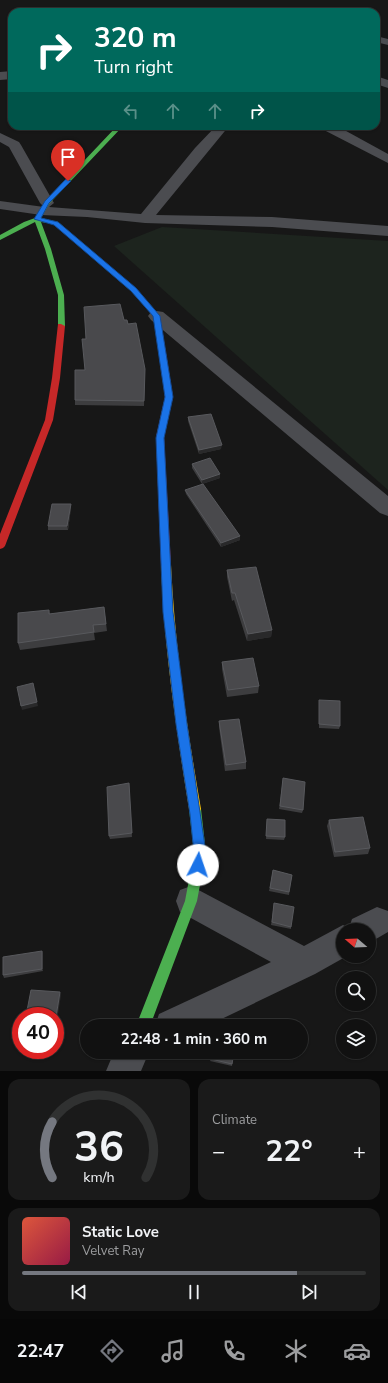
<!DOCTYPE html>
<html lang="en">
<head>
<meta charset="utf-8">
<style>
	:root { --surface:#111; --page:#1a1a1a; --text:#f1f3f6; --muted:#9c9d9f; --line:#303131; --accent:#757880 }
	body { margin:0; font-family:"Nunito Sans",sans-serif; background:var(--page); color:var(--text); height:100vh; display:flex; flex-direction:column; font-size:15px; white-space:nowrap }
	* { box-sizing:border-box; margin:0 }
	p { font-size:13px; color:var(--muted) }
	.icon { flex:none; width:22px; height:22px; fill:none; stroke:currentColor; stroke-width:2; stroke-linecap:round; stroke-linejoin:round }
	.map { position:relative; height:1071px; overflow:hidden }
	.panel { display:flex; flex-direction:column; gap:8px; padding:8px; background:#090909; flex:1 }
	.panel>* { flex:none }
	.guide { position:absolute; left:8px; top:8px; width:372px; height:122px; border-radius:12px; box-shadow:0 1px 3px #0004,0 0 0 1px var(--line); background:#00695c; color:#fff; overflow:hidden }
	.needle { width:26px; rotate:289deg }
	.fabs { position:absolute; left:336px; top:923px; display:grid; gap:8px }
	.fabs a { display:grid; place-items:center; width:40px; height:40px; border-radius:50%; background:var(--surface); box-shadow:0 1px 3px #0004,0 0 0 1px var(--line); font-size:20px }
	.speed { position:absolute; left:12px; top:1007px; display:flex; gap:8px; font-size:20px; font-weight:700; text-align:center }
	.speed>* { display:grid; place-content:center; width:52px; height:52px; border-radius:50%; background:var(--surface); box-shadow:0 1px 3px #0004,0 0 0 1px var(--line); line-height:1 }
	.speed .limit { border:6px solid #d22; background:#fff; color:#111 }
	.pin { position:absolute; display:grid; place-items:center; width:34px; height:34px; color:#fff; margin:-41px -17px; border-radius:50% 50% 50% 0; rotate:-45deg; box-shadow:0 0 4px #0007 }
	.pin .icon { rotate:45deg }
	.me { position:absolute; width:44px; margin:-22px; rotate:4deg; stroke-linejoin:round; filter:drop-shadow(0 0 3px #0008) }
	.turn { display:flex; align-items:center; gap:14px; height:84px; padding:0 20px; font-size:18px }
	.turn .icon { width:52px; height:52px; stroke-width:2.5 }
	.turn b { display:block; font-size:28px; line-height:34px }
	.lanes { display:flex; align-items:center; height:38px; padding:0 20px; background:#0003; justify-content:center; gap:20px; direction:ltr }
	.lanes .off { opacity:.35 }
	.big { font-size:30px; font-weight:700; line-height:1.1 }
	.panel .widget { flex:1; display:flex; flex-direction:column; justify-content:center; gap:6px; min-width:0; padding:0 14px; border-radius:12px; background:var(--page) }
	.panel .dial { align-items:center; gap:0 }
	.dial svg { height:104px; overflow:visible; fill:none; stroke:var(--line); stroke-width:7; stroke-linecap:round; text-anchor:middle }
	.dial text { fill:var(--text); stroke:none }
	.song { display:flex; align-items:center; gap:12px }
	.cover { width:48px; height:48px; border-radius:6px; background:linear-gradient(135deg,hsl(10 70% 55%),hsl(340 70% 35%)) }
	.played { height:4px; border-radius:2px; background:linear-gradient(90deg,var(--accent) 80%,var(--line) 80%) }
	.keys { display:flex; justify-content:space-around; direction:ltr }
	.heat { display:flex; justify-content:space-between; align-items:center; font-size:22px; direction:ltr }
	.panel .tiles { flex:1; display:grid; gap:8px; grid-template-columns:1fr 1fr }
	.widget:last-child { grid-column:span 2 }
	.trip { position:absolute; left:80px; top:1019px; width:228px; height:40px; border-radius:20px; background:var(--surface); box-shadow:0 1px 3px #0004,0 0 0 1px var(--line); font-weight:700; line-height:40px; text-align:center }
	.tab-bar { display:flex; height:64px; justify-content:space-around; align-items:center; background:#070707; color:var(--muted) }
	.tab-bar .icon { width:28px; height:28px }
	.tab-bar .current { color:var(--accent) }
	.tab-bar b { font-size:18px; color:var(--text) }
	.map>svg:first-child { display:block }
</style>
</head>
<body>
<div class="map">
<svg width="388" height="1071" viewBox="0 0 388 1071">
	<rect width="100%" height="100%" fill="#171717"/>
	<path fill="#1d241e" d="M162 227 388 241V490L114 246Z"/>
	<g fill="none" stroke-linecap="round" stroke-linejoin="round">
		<path fill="#4b4c50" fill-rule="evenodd" d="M376 36 388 39V45L376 42Z
			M12 71V79L0 80V72Z
			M376 76 388 80V88L376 84Z
			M216 126H229L156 215 272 217 388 226V236L272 227 145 223 87 217 41 215 0 209V201L44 207 40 203 9 147 0 142V133L19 142 21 145 54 203 49 207 141 214 195 148Z
			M321 126H337L388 154V163L322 129Z
			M157 311 163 312 388 496V516L380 513 151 320 148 316 151 312Z
			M191 886 304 946 343 925 349 928 352 919 377 907 388 911V932L369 943V930H343V956H347L315 974 207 1026H155L159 1014 271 962 180 912 176 901 180 890Z
			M114 1052H149L141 1071H106Z"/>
		<path fill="#4caf50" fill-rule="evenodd" d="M117 126H123L49 204 41 218 58 222 135 289 156 312 153 314 151 313 131 291 54 224 41 222 51 249 64 295 65 326 61 328H58V295L45 249 35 222 0 240V235L24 222 35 218 45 202Z
			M195 804 199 805 201 809 206 853 197 901 150 1026H136L185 901 194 853 189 809 191 805Z"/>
		<path fill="#ffc107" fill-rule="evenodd" d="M166 561 169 562 171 565C175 647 187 728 201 809L199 813 195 814 191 813 189 809C176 728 164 647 161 565L163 562Z"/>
		<path fill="#c62828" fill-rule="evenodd" d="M153 310 160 316 173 397 164 437 171 565 169 568H163L161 565 156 437 165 397 154 317 150 312Z
			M58 324H61L65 326 60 378 53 420 5 546 3 548 0 549V534L45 420 52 378Z"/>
	</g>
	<path fill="#3d3d3f" d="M124 320 128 324 145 369 144 406 75 405V400L85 370 86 339Z
		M188 417 221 449 199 454 188 421Z
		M192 464 220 478 202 484 192 468Z
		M185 490 240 536V540L221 547 186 494Z
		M71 504V508L68 530H48V526Z
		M227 570 272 630 271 637 247 641 234 600 232 601 227 577Z
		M104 607 107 631 94 633 95 640 20 650 18 643 49 610 50 614Z
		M222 662 259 686 258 693 227 697 222 669Z
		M319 700 340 726 339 729 319 728Z
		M219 721 246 762V769L225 771 219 727Z
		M283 778 303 810 302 813 279 809Z
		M129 783 132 837 110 839 109 836Z
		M267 819 285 837 284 840 266 839Z
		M329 820 370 848 368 854 334 857 327 826Z
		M273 870 292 875 289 895 269 891Z
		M274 903 291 927V929L271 925Z
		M42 951 43 954V971L4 978 3 975Z
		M234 1052 232 1066 210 1061 211 1059Z"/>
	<path fill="#29292a" d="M222 445 221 449 199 454V450Z
		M220 474V478L202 484V480Z
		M71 504V508L68 530 67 526Z
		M240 536V540L221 547V543Z
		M272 630 271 637 247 641 248 634Z
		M33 683 38 706 22 710 21 706Z
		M42 951 43 954V971L42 969Z
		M60 992 61 995 56 1027 55 1023Z"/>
	<path fill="#49494c" stroke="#58595d" d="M120 304 124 320H127L128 324 136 323 145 369 144 401 75 400V370H85L82 339H86L84 307Z
		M211 414 222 445 199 450 188 417Z
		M210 458 220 474 202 480 192 464Z
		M203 484 240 536 221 543 185 490Z
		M52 504H71L67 526H48Z
		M256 567 272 630 248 634 235 593H232L227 570Z
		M104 607 106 624 93 625 94 632 18 643V613L49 610V614Z
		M253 658 259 686 228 690 222 662Z
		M33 683 37 702 21 706 17 687Z
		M319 700 340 701V726L319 724Z
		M239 719 246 762 226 765 219 721Z
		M283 778 305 782 303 810 280 806Z
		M129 783 132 833 109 836 107 787Z
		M363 817 370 848 335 852 329 820Z
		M267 819 285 820V837L266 836Z
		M273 870 292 875 289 892 270 888Z
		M274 903 294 907 291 927 272 922Z
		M42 951V969L3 975V957Z
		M31 990 60 992 55 1023V1016H26Z
		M212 1052H234L232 1064 211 1059Z"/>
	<path fill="#1a73e8" stroke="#114b97" d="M66 179 71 181 49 203 41 218 58 222 136 288 160 316 173 397 164 438 173 612 187 724 206 853 202 869 198 871 194 869 192 865 194 853 190 814 176 724 163 612 156 438 165 397 153 316 131 291 54 225 34 219 45 201Z"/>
</svg>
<div class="fabs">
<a><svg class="needle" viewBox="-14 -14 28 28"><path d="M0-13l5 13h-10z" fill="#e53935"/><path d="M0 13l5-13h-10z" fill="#9c9d9f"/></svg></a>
<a><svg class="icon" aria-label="search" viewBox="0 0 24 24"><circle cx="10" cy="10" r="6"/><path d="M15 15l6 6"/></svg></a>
<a><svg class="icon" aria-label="layers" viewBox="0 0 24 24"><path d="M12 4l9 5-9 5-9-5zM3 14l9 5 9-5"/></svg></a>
</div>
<div class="speed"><div class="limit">40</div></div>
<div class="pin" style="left:68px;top:181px;background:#d93025"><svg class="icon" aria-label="arrive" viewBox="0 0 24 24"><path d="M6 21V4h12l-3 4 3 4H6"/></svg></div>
<svg class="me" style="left:198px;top:865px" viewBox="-20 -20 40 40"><circle r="19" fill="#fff"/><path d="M0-13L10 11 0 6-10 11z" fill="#1a73e8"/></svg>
<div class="trip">22:48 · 1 min · 360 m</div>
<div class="guide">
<div class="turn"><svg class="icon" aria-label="right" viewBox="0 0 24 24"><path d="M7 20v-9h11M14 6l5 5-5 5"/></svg><div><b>320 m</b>Turn right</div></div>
<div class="lanes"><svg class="icon off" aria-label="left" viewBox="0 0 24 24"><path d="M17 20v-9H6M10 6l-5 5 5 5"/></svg><svg class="icon off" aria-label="ahead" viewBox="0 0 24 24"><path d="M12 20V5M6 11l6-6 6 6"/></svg><svg class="icon off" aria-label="ahead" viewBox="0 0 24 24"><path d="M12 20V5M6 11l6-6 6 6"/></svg><svg class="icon" aria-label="right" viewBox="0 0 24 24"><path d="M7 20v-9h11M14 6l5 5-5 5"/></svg></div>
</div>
</div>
<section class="panel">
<div class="tiles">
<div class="widget dial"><svg viewBox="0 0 100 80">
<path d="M14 69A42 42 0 1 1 86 69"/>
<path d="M14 69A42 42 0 0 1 14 26" stroke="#757880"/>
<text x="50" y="56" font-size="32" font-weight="700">36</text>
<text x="50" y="72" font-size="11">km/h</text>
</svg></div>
<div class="widget"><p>Climate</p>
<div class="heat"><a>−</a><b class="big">22°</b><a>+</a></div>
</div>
<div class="widget">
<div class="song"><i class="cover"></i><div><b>Static Love</b><p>Velvet Ray</p></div></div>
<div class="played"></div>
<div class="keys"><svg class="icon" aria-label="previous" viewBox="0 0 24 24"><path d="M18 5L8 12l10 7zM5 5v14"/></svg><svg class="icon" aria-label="pause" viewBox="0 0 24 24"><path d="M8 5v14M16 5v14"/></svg><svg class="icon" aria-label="next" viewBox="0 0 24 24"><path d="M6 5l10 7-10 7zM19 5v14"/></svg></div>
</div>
</div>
</section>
<nav class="tab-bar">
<b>22:47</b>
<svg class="icon current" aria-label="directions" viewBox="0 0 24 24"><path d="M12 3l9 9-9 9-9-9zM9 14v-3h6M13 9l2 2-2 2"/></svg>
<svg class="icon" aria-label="music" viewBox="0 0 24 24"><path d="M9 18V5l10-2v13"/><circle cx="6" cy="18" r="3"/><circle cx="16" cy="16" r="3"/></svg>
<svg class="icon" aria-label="phone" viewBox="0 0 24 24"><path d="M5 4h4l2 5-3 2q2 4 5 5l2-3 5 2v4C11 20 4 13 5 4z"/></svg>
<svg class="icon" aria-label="climate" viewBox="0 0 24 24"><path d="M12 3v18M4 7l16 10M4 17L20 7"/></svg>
<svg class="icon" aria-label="car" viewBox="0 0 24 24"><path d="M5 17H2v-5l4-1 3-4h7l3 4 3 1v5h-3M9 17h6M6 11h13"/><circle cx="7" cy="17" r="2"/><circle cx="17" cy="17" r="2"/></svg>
</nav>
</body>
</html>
